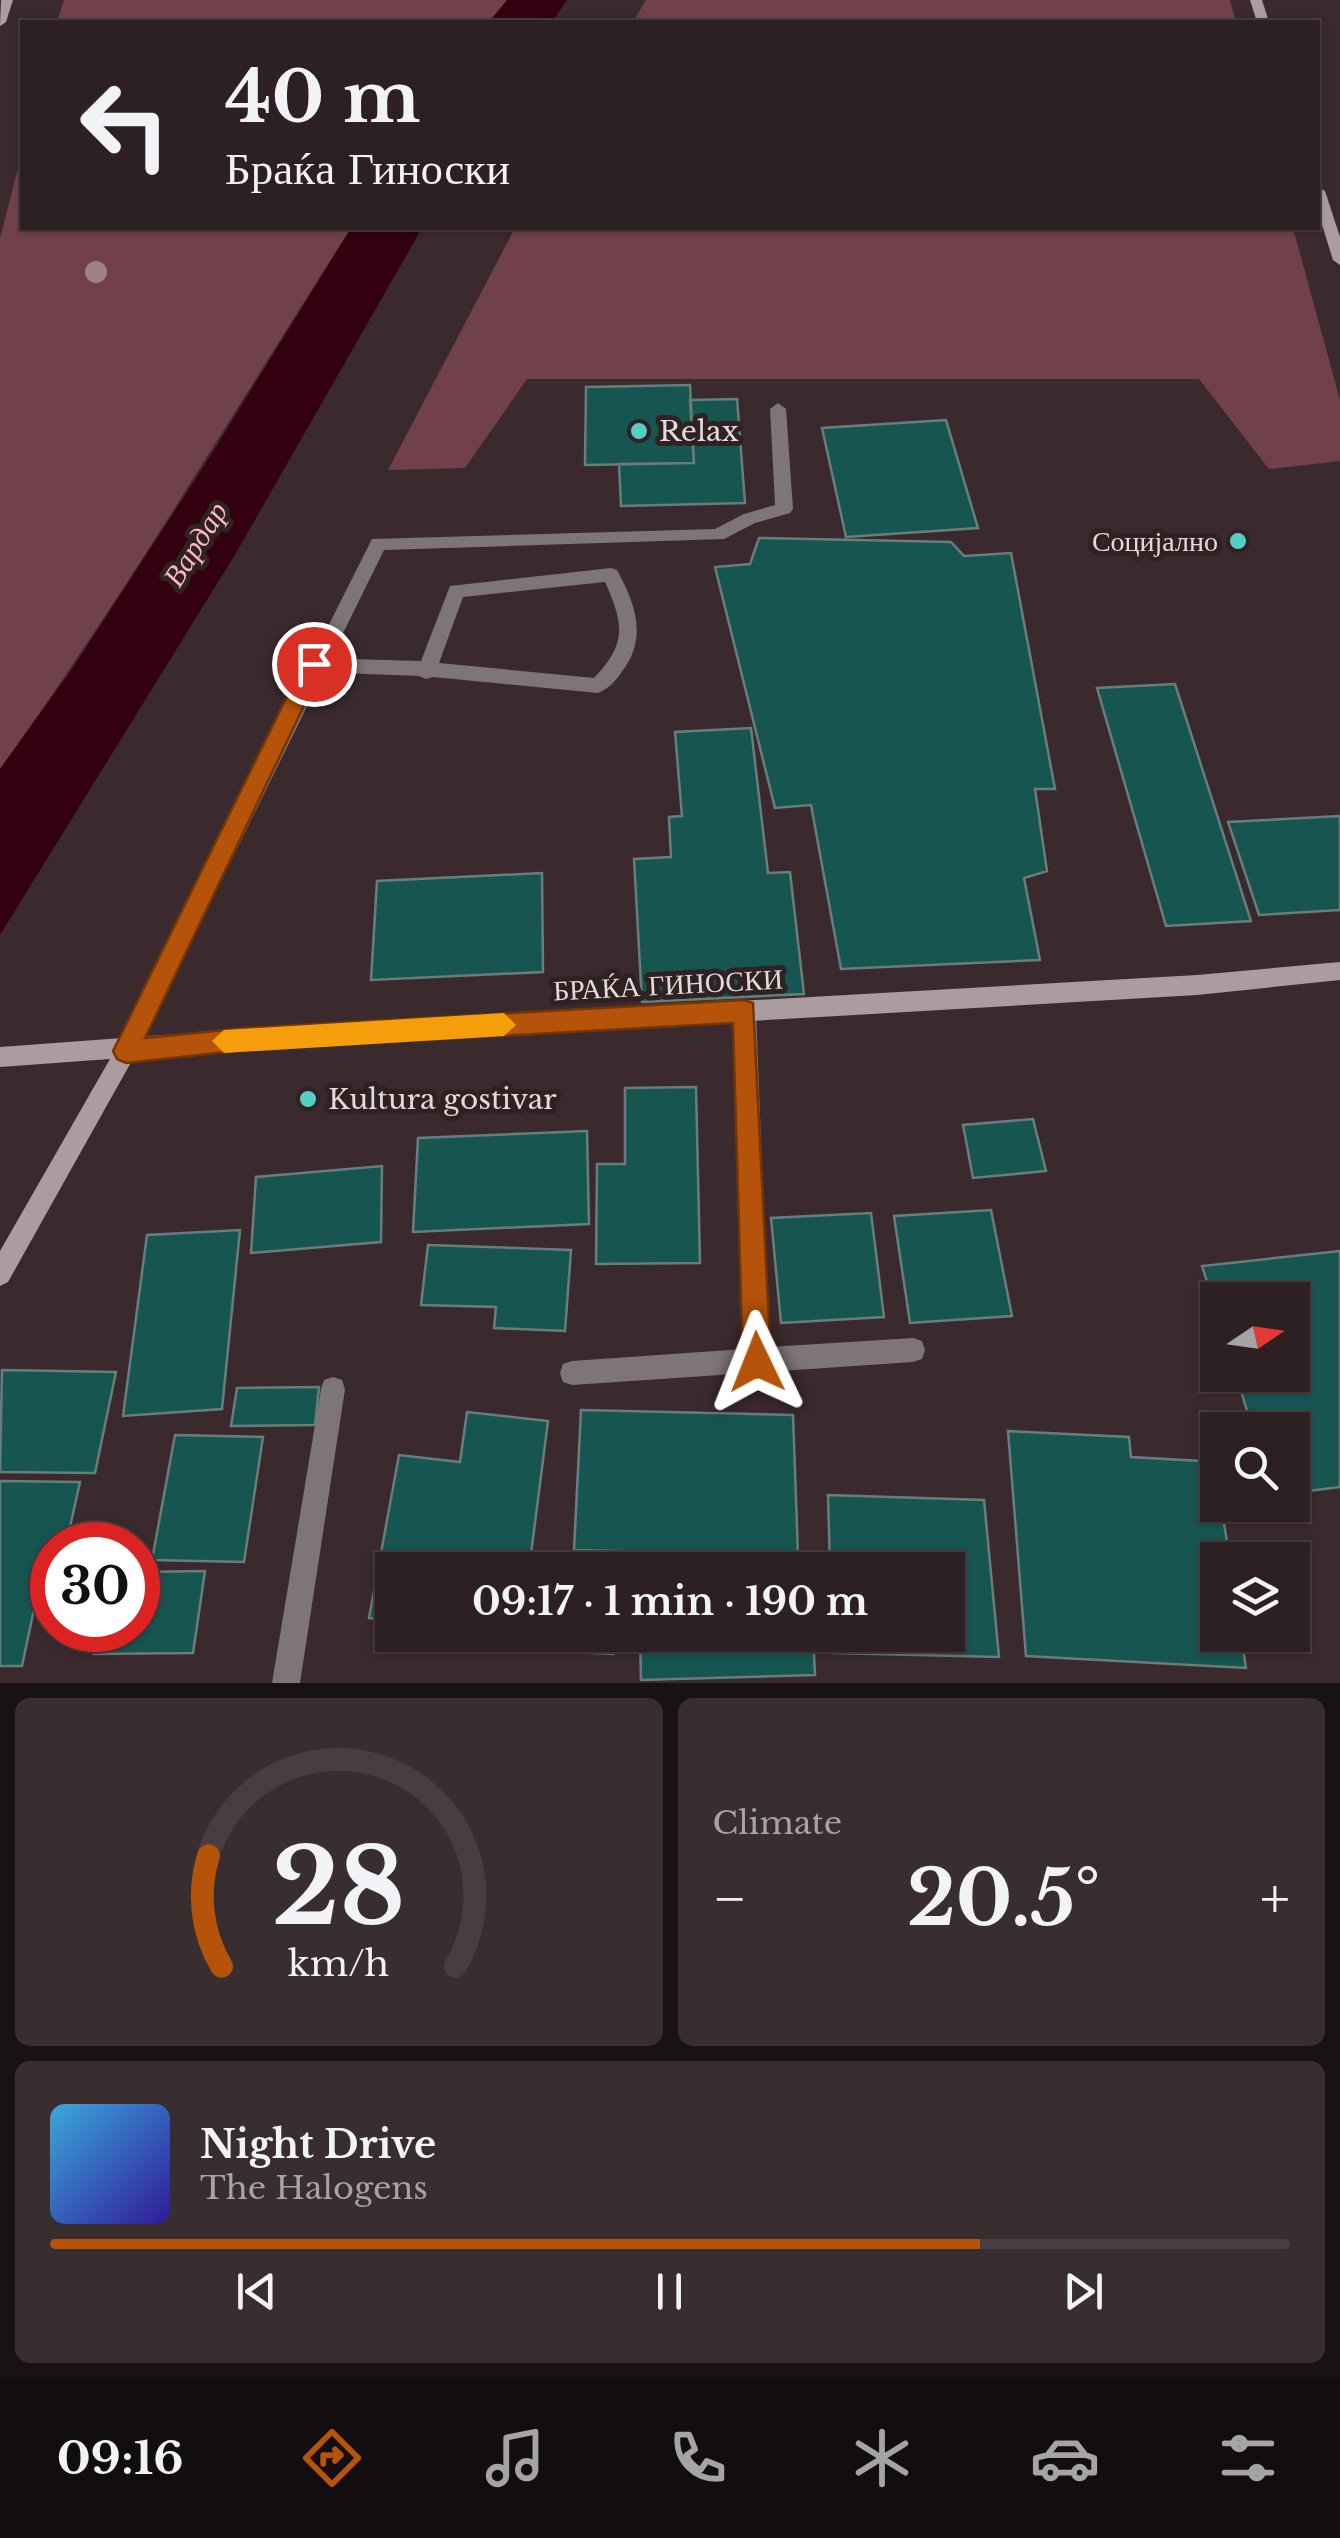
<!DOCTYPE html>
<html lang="en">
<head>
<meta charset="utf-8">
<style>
	:root { --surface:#2c2022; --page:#382d2f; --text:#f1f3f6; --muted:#a6a3a5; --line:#483e40; --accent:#b45309 }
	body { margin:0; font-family:"Libre Baskerville",serif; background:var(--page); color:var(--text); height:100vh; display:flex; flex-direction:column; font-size:38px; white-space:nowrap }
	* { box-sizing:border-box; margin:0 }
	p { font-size:32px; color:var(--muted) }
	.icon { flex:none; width:55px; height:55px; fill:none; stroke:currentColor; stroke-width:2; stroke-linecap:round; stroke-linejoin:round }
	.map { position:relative; height:1683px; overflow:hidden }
	.sheet { display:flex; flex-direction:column; gap:15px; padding:15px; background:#181213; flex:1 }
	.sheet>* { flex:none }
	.top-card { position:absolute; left:20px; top:20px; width:1300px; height:210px; border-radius:0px; box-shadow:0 2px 8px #0004,0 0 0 2px var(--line); background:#2c2022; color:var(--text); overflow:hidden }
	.needle { width:65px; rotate:77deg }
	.tools { position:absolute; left:1200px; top:1282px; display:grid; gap:20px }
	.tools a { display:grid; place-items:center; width:110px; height:110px; border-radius:0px; background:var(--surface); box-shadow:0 2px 8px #0004,0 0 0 2px var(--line); font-size:50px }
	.speed { position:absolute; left:30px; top:1522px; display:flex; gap:20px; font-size:50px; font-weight:700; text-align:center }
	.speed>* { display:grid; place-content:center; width:130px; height:130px; border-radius:50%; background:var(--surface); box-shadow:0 2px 8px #0004,0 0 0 2px var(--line); line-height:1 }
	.speed .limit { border:15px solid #d22; background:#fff; color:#111 }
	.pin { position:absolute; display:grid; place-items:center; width:85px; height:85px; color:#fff; margin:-42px; border:5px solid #fff; border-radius:50%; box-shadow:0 2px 10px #0007 }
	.me { position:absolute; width:110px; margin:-55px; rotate:358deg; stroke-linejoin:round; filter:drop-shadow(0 0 8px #0008) }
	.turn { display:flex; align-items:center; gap:35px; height:210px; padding:0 40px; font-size:45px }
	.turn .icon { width:130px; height:130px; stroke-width:2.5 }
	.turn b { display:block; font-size:70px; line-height:85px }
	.big { font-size:75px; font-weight:700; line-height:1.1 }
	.sheet .widget { flex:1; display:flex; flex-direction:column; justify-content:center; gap:15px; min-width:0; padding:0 35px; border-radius:15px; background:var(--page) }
	.sheet .dial { align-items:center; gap:0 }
	.dial svg { height:260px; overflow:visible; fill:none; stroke:var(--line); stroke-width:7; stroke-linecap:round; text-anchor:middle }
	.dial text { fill:var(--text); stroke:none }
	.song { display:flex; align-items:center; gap:30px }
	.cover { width:120px; height:120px; border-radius:15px; background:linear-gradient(135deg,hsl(200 70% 55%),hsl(250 70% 35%)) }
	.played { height:10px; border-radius:5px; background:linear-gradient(90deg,var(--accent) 75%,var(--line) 75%) }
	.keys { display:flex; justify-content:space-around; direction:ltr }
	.heat { display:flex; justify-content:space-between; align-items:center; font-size:55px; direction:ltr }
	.sheet .tiles { flex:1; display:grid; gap:15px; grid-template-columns:1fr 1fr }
	.widget:last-child { grid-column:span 2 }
	.trip { position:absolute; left:375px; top:1552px; width:590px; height:100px; border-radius:0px; background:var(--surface); box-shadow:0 2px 8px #0004,0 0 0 2px var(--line); font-weight:700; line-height:100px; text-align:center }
	.tabs { display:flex; height:160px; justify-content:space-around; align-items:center; background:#120d0e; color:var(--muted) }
	.tabs .icon { width:70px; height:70px }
	.tabs .current { color:var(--accent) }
	.tabs b { font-size:45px; color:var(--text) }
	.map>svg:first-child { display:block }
</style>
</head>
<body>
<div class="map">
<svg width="1340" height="1683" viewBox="0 0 1340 1683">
	<rect width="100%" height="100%" fill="#3b2a2d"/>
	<path fill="#70414b" d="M64 0H507L489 22H57Z
		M646 0H1230L1236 22H633Z
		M22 153V228H351C235 409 126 594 0 769V238Z
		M515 228H1293L1340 400V461L1269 469 1199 379H527L465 468 388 470Z"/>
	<path fill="#330010" d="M507 0H567L552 22H489Z
		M351 228H422L236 553 0 935V769L72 669 206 463Z"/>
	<path fill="#175551" stroke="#697e7c" stroke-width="2.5" d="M690 385 694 463 585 465 586 387Z
		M737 399 745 503 621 506 619 464 694 463 690 400Z
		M946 420 978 528 846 537 822 428Z
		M759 538 951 542 964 556 1011 553 1055 789H1035L1047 871 1024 878 1040 960 841 969 811 805 775 808 715 567 750 564Z
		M1175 684 1251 921 1166 926 1097 688Z
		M751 728 768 873 790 872 804 994 642 1002 634 859 671 857 669 817 682 816 675 732Z
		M1340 816V910L1259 915 1228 822Z
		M542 873 543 972 371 980 377 881Z
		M696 1087 700 1263 596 1264 597 1164H625V1088Z
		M1033 1119 1046 1171 973 1178 963 1125Z
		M587 1131 589 1224 413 1232 418 1138Z
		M382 1166 381 1242 251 1253 256 1177Z
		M991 1210 1012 1316 910 1323 894 1216Z
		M871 1213 884 1317 781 1323 771 1218Z
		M240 1230 222 1409 123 1416 147 1235Z
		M428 1245 571 1250 565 1331 494 1328 496 1307 421 1305Z
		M1340 1251V1487L1292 1493V1430H1253L1236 1375H1292V1300H1218V1315L1202 1266Z
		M2 1370 116 1372 95 1473 0 1472Z
		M319 1387 315 1425 231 1426 237 1388Z
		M581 1410 793 1415 798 1555 574 1550Z
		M467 1412 548 1421 529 1570H392V1620L369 1618 399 1455 460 1462Z
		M1008 1431 1129 1437 1131 1457 1201 1461 1217 1478 1218 1505H1221L1230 1560H1218V1635H1241L1246 1668 1026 1656Z
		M175 1435 263 1437 244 1562 152 1560Z
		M0 1481 80 1482 66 1545H52V1575L41 1576 22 1666H0Z
		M828 1495 984 1500 999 1657 833 1653V1635H948V1570H830Z
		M205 1571 193 1653 94 1654 98 1630H138V1572Z
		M550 1635H614L613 1654 549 1651Z
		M640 1635H813L815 1675 641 1680Z"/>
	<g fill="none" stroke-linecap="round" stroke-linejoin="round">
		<path fill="#7e7577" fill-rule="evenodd" d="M611 568 617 570C636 605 648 639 621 673 615 682 608 689 598 693L433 677 426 679 419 676 314 672 305 665 314 658 421 661 450 586ZM605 582C624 624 627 644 594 678L439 663 463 597Z"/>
		<path fill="#7e7577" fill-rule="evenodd" d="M778 403 786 409 793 509 790 513 755 523 724 539 384 550 134 1058 126 1061 118 1058 115 1051 118 1044 372 539 715 529 744 514 775 505 770 409Z
			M745 1001 753 1004 756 1011 769 1347 913 1338 922 1341 925 1350 922 1359 913 1362 572 1385 563 1382 560 1373 563 1364 572 1361 744 1349 734 1011 737 1004Z
			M333 1377 342 1380 345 1389 300 1683H272L321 1389 324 1380Z"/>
		<path fill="#ab9d9f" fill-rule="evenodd" d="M1 0H13L6 22 0 26Z
			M1250 0H1262L1269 22H1257Z
			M1318 187 1325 191 1340 237V265L1333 260 1318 212Z
			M1340 962V980L1197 995 134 1057 8 1282 0 1286V1251L110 1059 0 1067V1047L245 1029 1197 975Z"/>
	</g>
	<circle fill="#a18086" cx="96" cy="272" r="11"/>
	<path fill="#b45309" stroke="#753606" stroke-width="2.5" d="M314 656 324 664 145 1038 245 1028 744 1000 753 1003 771 1362 767 1371 757 1376 747 1371 743 1362 733 1023 245 1050 126 1063 117 1059 113 1051 117 1043 303 664Z"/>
	<path fill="#f59e0b" d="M504 1013 516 1025 504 1036 224 1053 212 1041 224 1030Z"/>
	<g fill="#55cec5" stroke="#302123" stroke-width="4">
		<circle cx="639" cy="431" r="10"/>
		<circle cx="1238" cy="541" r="10"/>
		<circle cx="308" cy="1099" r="10"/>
	</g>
	<g text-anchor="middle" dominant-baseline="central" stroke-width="10" stroke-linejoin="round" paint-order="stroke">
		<g font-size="28" fill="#e4d9db" stroke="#302123" text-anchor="start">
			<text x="659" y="431">Relax</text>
			<text x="1218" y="541" text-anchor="end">Социјално</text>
			<text x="328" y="1099">Kultura gostivar</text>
		</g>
		<g font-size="28" fill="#e4d9db" stroke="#302123">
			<text transform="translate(668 985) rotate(-3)">БРАЌА ГИНОСКИ</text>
		</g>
		<g font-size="30" font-style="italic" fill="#fbb7c4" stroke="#302123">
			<text transform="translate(195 544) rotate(-58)">Вардар</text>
		</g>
	</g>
</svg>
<div class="tools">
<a><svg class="needle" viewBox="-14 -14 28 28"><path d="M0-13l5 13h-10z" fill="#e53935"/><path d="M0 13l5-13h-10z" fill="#a6a3a5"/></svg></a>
<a><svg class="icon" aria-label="search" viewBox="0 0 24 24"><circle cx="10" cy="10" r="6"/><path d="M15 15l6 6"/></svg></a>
<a><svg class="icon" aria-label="layers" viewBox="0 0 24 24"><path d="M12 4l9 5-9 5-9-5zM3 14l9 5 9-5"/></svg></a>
</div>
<div class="speed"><div class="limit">30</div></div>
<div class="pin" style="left:314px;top:664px;background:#d93025"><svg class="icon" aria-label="arrive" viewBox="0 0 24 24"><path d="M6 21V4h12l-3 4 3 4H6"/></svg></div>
<svg class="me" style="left:757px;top:1362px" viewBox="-20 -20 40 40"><path d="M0-17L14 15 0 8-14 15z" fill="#b45309" stroke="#fff" stroke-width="4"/></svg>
<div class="trip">09:17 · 1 min · 190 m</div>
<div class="top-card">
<div class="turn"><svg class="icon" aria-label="left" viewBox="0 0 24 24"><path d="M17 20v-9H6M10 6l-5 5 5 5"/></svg><div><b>40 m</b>Браќа Гиноски</div></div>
</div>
</div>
<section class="sheet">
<div class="tiles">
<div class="widget dial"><svg viewBox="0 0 100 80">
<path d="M14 69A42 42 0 1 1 86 69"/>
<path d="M14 69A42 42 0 0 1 10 35" stroke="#b45309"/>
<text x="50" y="56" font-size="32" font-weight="700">28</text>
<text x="50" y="72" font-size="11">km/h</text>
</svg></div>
<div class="widget"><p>Climate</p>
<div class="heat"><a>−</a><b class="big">20.5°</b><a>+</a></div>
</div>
<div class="widget">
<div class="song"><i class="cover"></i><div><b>Night Drive</b><p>The Halogens</p></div></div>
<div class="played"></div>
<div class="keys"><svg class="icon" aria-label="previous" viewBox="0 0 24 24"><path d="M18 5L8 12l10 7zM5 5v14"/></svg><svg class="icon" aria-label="pause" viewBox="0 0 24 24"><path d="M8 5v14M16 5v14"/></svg><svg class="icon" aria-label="next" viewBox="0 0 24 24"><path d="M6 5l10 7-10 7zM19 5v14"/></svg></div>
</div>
</div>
</section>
<nav class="tabs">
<b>09:16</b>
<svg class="icon current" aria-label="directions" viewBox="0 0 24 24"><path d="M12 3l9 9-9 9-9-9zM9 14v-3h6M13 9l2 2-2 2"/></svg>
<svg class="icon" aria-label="music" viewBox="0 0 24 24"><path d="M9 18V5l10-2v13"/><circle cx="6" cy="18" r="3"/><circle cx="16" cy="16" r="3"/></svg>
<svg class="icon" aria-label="phone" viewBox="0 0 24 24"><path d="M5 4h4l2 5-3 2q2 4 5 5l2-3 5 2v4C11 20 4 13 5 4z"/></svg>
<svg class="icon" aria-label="climate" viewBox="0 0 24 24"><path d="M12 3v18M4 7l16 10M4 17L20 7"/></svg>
<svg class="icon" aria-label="car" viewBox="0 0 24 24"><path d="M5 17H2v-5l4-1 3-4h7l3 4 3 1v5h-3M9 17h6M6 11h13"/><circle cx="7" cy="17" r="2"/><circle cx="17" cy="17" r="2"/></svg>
<svg class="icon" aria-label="filters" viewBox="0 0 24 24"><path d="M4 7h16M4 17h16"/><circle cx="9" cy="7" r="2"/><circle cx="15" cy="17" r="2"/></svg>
</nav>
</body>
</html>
